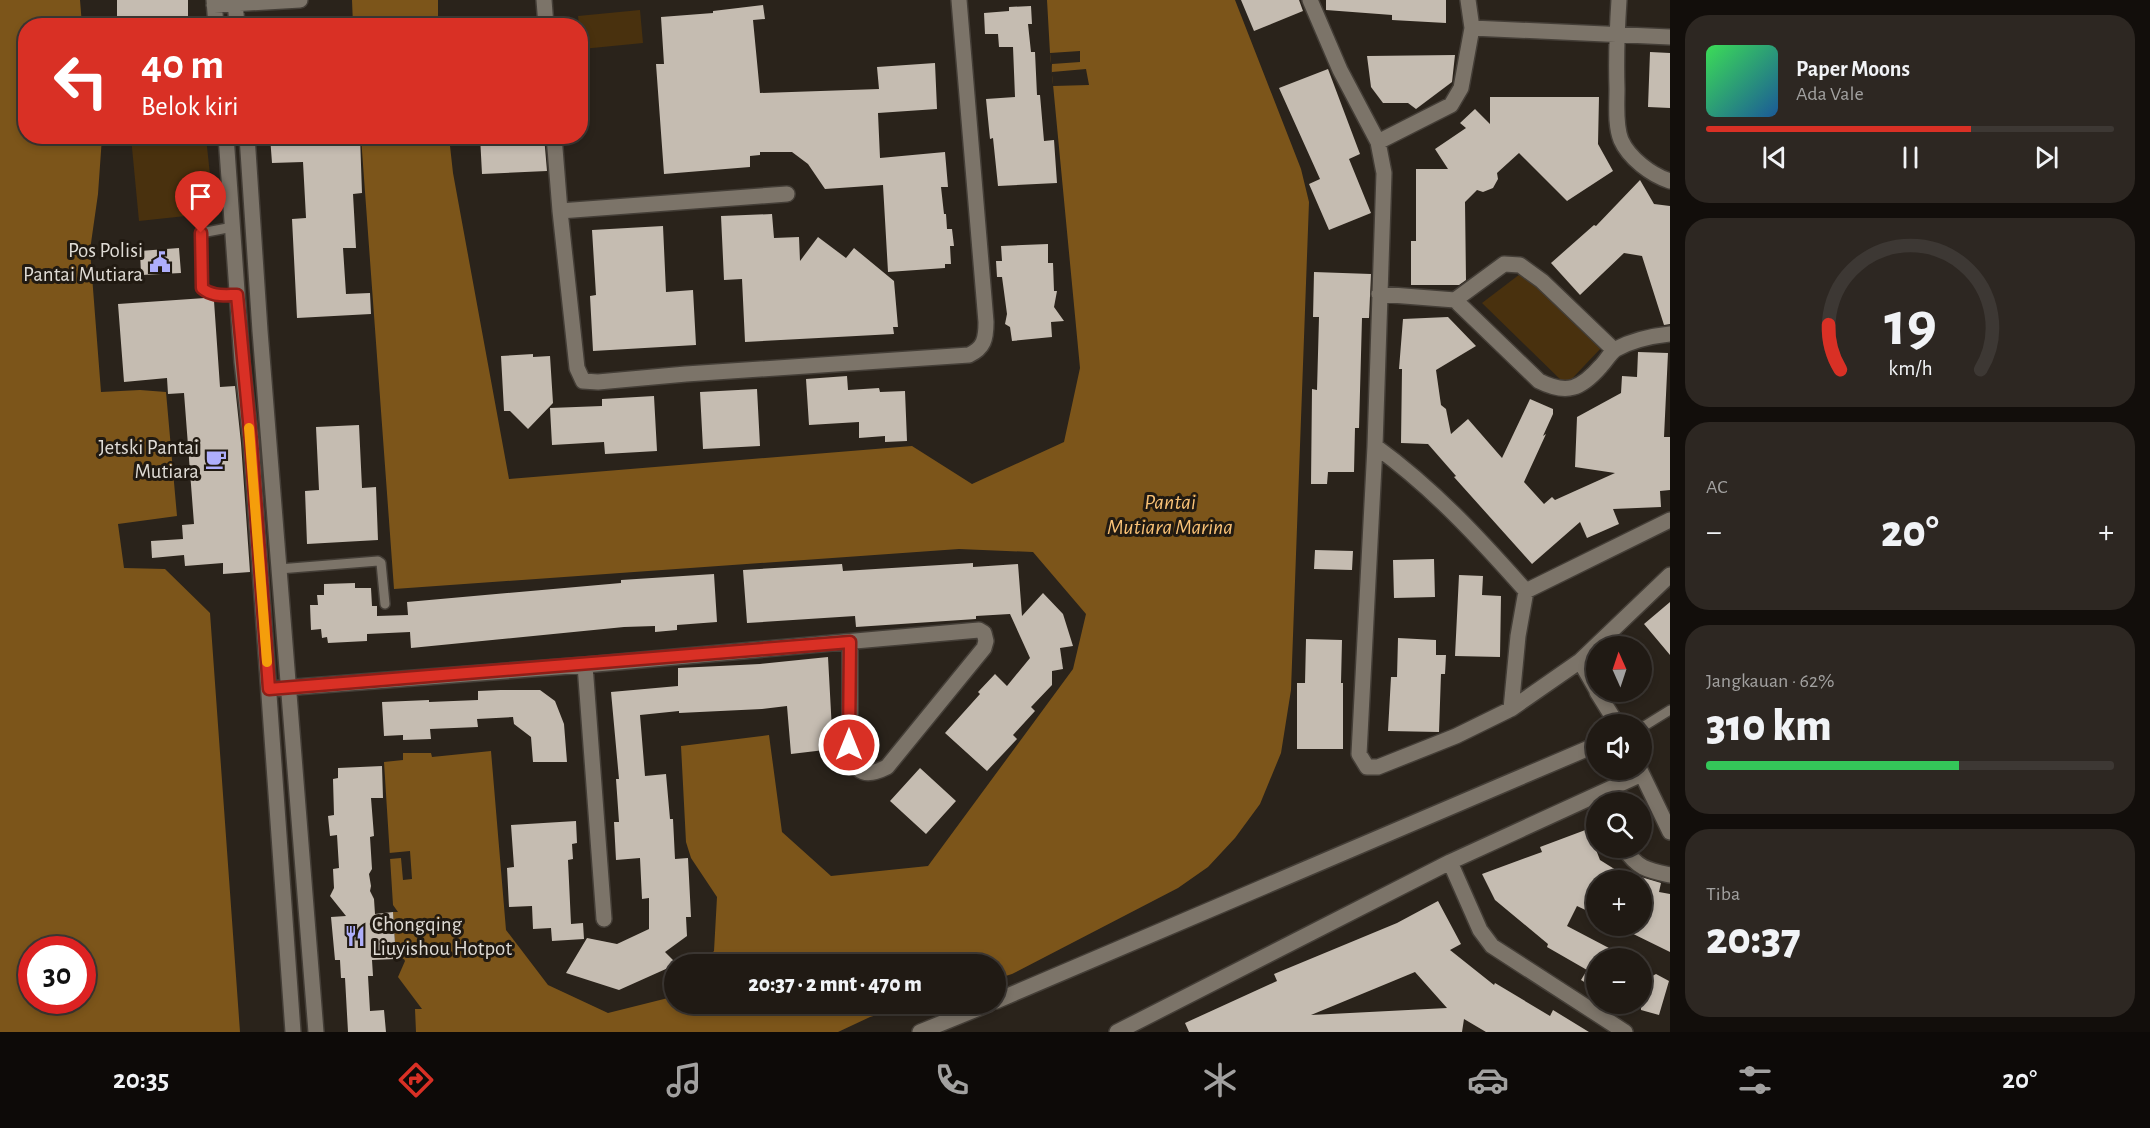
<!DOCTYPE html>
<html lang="id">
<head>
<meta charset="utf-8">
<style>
	:root { --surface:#201a14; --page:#2d2722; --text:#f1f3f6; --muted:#a2a1a0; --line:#3d3834; --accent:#d93025 }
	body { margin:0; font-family:"Alegreya Sans",sans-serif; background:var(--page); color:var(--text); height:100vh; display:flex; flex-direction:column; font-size:22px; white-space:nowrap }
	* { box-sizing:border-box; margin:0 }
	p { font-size:20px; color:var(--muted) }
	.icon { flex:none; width:33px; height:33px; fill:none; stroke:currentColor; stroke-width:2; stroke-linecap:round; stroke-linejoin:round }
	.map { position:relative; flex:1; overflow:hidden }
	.panel { display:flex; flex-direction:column; gap:15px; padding:15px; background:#120e0b; width:480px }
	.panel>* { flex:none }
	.hud { position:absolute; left:18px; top:18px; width:570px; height:126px; border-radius:24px; box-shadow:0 3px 9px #0003,0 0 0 2px var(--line); background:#d93025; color:#fff; overflow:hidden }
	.needle { width:39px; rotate:357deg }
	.fabs { position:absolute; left:1586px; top:636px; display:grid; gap:12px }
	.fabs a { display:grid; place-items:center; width:66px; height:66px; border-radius:50%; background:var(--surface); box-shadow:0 3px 9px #0003,0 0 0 2px var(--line); font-size:30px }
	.speed { position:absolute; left:18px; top:936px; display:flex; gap:12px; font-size:30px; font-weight:700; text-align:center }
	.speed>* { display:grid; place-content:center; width:78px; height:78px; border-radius:50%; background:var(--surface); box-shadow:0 3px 9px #0003,0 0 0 2px var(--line); line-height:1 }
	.speed .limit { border:9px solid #d22; background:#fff; color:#111 }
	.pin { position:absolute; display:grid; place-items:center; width:51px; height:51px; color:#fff; margin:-62px -26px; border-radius:50% 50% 50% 0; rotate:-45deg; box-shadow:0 0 6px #0007 }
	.pin .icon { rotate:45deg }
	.me { position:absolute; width:66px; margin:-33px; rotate:0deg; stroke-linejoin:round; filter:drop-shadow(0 0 4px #0008) }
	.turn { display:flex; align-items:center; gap:21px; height:126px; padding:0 24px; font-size:27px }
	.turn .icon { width:78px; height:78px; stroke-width:2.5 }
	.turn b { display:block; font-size:42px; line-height:51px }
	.big { font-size:45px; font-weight:800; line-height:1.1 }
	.panel .tile { flex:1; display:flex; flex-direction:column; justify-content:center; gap:9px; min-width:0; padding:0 21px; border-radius:24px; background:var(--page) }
	.panel .dial { align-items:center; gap:0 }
	.dial svg { height:156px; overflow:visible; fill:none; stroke:var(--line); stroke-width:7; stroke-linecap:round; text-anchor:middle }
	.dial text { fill:var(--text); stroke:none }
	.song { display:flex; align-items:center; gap:18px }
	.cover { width:72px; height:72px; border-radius:9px; background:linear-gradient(135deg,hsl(130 70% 55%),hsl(210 70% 35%)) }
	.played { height:6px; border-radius:3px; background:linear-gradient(90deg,var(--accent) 65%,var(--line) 65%) }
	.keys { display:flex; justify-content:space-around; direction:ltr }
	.heat { display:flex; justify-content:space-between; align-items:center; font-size:33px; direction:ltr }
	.charge { height:9px; border-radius:4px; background:linear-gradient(90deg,#34c759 62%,var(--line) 0) }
	.trip { position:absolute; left:664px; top:954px; width:342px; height:60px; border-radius:30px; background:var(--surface); box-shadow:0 3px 9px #0003,0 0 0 2px var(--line); font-weight:800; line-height:60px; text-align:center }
	.tabs { display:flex; height:96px; justify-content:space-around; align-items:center; background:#0d0a08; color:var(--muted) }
	.tabs .icon { width:42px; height:42px }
	.tabs .active { color:var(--accent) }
	.tabs b { font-size:27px; color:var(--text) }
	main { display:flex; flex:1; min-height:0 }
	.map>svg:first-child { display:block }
</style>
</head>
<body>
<main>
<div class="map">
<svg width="1670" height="1032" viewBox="0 0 1670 1032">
	<rect width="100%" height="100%" fill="#2a231b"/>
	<path fill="#49310e" d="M640 10 643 43 582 49 578 16Z
		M131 137H206L214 213 139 221Z
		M1524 271 1602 347 1566 385 1482 303Z"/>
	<path fill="#7c551a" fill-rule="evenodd" d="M0 0H80L82 25 26 26V136L102 137 98 194 90 250 101 392 140 390 166 392 177 516 118 524 124 568 165 569 210 613 240 1032H0ZM32 950H82V1000H32Z
		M352 0H438V25H353Z
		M1047 0H1235L1301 169 1309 202 1291 690 1281 753 1260 804 1235 838 1208 867 1178 888 1012 974 996 979V964H702L714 951 717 897 691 858 686 842 681 746 769 735 782 832 831 876 928 866 1073 669 1086 614 1033 552 959 549 394 589 361 137H449L453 173 509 479 912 446 972 484 1064 442 1080 368 1050 53Z
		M491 751 506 930 548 985 608 1013 672 997 675 993V1004H914L870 1017 838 1032H416L415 1009H422L398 977 405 961 404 959H396L393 912H398L393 905 384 762 403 760V753H431L432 757Z"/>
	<path fill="#2a231b" d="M1080 51V62L1052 64V72L1086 69 1089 85 1053 86 1050 53Z
		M410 851 412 879 403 880 401 858 390 859 389 853Z"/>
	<path fill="#c5bcb1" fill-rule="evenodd" d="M117 0H188V26H117Z
		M1241 0H1299L1303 11 1254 31Z
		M1326 0H1446V23L1392 20V15L1326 10Z
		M763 5 765 19 753 20 760 93 879 89 877 67 935 63 937 109 878 113 880 158 945 152 948 187H941L944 214H946L947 229H952L954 246H950L951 264H945V268L888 272 883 185 825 189 808 164 792 152H760V155L750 156V167L664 174 656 64H664L661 17 713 13V11Z
		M1031 6 1032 24H1028L1031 52H1035L1037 95H1040L1044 141 1054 140 1057 183 998 186 993 138 990 139 986 99 1015 97 1013 47H999L998 34H985L984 13 1009 11V7Z
		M1650 52 1670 53V108L1648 107Z
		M1455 55 1452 82 1416 109 1408 103H1383L1371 87 1367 56Z
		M1328 69 1360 154 1349 159 1371 213 1329 230 1309 184 1320 179 1279 88Z
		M1490 97H1599L1598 144 1613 171 1567 201 1519 153 1497 173 1498 179 1493 188 1483 192 1477 190 1465 202 1466 280 1459 285H1411V241H1416V169H1448L1435 149 1466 128 1460 123 1475 109 1490 124Z
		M270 136H360L362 193 353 194 356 248H343L346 294 370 293 371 314 297 318 292 219 306 218 303 162 272 163Z
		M480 136H544L547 171 482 174Z
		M1640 180 1654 204 1670 206V324L1664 325 1642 256 1624 253 1580 295 1551 263 1594 225 1596 226Z
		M772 214 774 238 799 237 800 261 818 237 846 258 854 248 894 281 898 327H893L894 334 745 342 742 279 724 280 721 216Z
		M663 226 666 292 693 290 696 345 593 351 590 296 596 295 592 230Z
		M1048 244V263H1053L1054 291H1057L1054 307 1064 321 1051 322 1052 337 1012 341 1010 327 1005 324 1007 314 1002 277H997L996 261H1002L1001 246Z
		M179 248 181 273 141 275 140 251Z
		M1314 272 1371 274 1369 318H1362L1359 428H1355L1354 472H1328L1327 484H1311L1312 389 1317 390 1319 317H1313Z
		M205 298 214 301 220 387 235 386 241 443 250 572 223 574V563L185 566 184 555 152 558 151 541 183 539 182 525 194 524 184 393 168 394 167 378 124 382 118 304Z
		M1448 317 1476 346 1436 370 1441 405 1446 409 1451 434 1468 419 1502 458 1530 399 1553 409V414L1543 436 1546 434 1524 482 1544 504 1552 497 1555 500 1615 473 1575 467 1577 417 1621 393 1622 376 1637 377 1638 352 1668 353 1664 437H1670V490L1660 491 1661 507 1613 509 1619 524 1587 538 1580 522 1532 564 1454 477 1456 476 1428 444 1401 443 1402 369H1399L1403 319Z
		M533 354V357L550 356 553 403 528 429 510 411H504L501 356Z
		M847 376 848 390 879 388 880 392 905 391 907 441 885 442V436L859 438V422L809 425 806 379Z
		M757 389 760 446 703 449 700 392Z
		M654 396 657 451 605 454 604 442 552 445 550 408 602 406V399Z
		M359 425 362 488 376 487 378 540 307 544 305 491 319 490 316 427Z
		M1315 550 1353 551 1352 570 1314 569Z
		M1434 559 1435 597 1394 598 1393 560Z
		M973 563V567L1018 564 1022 616 1043 593 1063 614 1073 646 1060 648 1063 669 1052 671V685L1031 707 1035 711 1013 735 1017 739 987 771 945 733 980 694 978 692 995 674 1007 686 1030 658 1010 614 976 616V619L856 627 855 616 747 623 743 570 842 564 843 571Z
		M714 574 717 622 677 625V630L655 632V626L624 627 411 648 410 632 367 634V641L328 643 327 637 322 638 321 629 311 630 310 605H318L317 595H324V584L355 583V588H371L372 606H377V616L408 615 407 602 621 583V580Z
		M1459 575 1483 576 1482 595 1501 596 1500 657 1455 656Z
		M1670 602V655L1644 624Z
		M1398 638 1436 640V655H1446L1445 674H1441L1439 732 1388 731 1391 677H1397Z
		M1306 639 1342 640 1341 683H1343V749H1297V683H1305Z
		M828 657 833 749 791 754 787 706 762 709 679 713V711L640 715 645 776 666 774 670 819H673L675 859 688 858 691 917H686L687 936 665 952 677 964 619 990 566 973 587 938 617 944 649 929V898L642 899 640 858 616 860 614 822H619L616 779H619L611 692 678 686V668L760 664Z
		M500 690H540L555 701 564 724 567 762H533L531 737 514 724 513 717 477 719 478 727 430 729 431 739 403 740V735L384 736 382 702 429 700V702L478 700V691Z
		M382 766 383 798H371L374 836 370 837 372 869 369 874 371 886 370 891 374 899 375 914 393 912 396 959 372 960 373 976H368L370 1011 384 1010 386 1032H348L345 978H341L340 960H335L331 917 346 916 330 896 334 888 333 869 339 868 337 835 330 836 328 816 334 815 333 779 338 778V768Z
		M920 768 956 801 926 834 890 801Z
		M576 821 577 843 572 844 573 859 568 860 571 924 583 923 584 939 552 941 551 928 533 929 532 906 509 907 507 868 514 867 511 825Z
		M1588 829 1600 860 1632 880H1596V915L1577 906 1567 926 1628 958H1596V989L1581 980 1587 970 1547 947 1548 944 1495 900 1482 874 1542 852 1540 847Z
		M1641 877 1661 883 1659 892 1670 894V952L1617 926H1641Z
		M1438 901 1461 944 1450 950 1494 985 1495 983 1550 1016 1553 1010 1589 1032H1486L1464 1019 1462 1032H1189L1185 1023 1277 981 1274 974 1397 923ZM1415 972 1447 1008 1311 1015Z
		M1656 974 1669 981 1659 1015 1641 1010V982Z"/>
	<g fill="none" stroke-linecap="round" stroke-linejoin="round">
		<defs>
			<path id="service" d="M233 227 201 233 202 288C213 297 224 295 237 295
				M279 569 378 561 381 563 385 604
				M1641 728 1670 710"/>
			<path id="minor" d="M214 0 216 26
				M235 0 237 26
				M544 0 546 26
				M1310 0 1340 70 1378 142 1384 173 1375 446 1359 754 1367 767H1378L1456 736 1511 709 1580 661 1596 689
				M1619 0C1617 30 1616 59 1617 89 1617 104 1615 125 1621 140 1629 158 1651 175 1670 181
				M214 5 300 0
				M1472 28 1670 37
				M226 136 242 362 251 442 293 1032
				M247 136 260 331 316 1032
				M554 136 560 211 577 368 583 381 598 382 686 374 969 355C984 348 986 339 986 322L959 0
				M1378 142 1451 105 1461 88 1472 28 1468 0
				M560 211 787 194
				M1379 294 1455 300 1504 264 1520 265 1542 281 1614 350
				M1455 300 1539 381C1567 395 1581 389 1601 366 1606 361 1610 353 1616 349 1633 340 1651 336 1670 334
				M1375 446C1433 488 1479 538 1526 591L1518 636 1511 709
				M1526 591 1670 520
				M1580 661 1670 575
				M585 665 604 919
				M269 689 585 665 979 630 984 633 986 641 984 648 887 767C867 777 856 775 850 752V642
				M1597 692 1617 724
				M1640 770 1670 832
				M1624 848C1637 868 1647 870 1670 875
				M1450 862 1480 930 1492 946 1625 1032
				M996 1001 1596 745
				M920 1032 989 1004
				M1117 1032 1450 862 1642 774"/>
		</defs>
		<use href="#service" stroke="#443e37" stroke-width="12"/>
		<use href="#minor" stroke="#443e37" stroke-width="18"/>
		<use href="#service" stroke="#7c7469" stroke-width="9"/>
		<use href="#minor" stroke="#7c7469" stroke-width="15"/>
	</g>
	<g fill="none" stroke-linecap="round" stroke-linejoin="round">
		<defs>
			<path id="route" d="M201 233 202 288C212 297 224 295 237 295L251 442 269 689 850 642 849 745"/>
		</defs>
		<use href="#route" stroke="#8d1f18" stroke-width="15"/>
		<use href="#route" stroke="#d93025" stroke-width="10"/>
		<path stroke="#f59e0b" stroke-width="10" d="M249 428 267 662"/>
	</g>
	<defs>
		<symbol id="civic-bare" viewBox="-9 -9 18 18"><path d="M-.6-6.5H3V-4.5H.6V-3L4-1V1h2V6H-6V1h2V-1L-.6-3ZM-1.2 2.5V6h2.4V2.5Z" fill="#aeaefb" stroke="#211a12" stroke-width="2.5" paint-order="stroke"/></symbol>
		<symbol id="cafe-bare" viewBox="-9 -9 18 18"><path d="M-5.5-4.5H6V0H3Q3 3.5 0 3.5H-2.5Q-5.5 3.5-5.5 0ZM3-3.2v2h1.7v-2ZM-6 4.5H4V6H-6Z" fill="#aeaefb" stroke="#211a12" stroke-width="2.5" paint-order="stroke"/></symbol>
		<symbol id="restaurant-bare" viewBox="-9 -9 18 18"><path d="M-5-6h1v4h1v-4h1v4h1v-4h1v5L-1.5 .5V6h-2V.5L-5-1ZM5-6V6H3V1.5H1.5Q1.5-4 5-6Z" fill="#aeaefb" stroke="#211a12" stroke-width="2.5" paint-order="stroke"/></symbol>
	</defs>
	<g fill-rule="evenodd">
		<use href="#civic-bare" x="145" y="247" width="30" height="30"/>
		<use href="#cafe-bare" x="201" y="444" width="30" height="30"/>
		<use href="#restaurant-bare" x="340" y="921" width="30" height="30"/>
	</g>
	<g text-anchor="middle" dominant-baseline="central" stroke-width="6" stroke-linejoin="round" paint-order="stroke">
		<g font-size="21" fill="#dfdbd5" stroke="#211a12" text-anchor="end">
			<text x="143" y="250">Pos Polisi<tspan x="143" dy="24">Pantai Mutiara</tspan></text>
			<text x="199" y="447">Jetski Pantai<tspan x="199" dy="24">Mutiara</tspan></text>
			<text x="372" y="924" text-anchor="start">Chongqing<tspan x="372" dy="24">Liuyishou Hotpot</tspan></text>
		</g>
		<g font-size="22" font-style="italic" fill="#fbc377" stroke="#211a12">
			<text x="1170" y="502">Pantai<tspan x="1170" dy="25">Mutiara Marina</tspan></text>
		</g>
	</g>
</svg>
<div class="fabs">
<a><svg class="needle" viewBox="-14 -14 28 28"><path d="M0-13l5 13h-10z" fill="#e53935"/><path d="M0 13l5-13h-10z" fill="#a2a1a0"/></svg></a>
<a><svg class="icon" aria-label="sound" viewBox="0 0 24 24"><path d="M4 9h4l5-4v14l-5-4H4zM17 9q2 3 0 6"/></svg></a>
<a><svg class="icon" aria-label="search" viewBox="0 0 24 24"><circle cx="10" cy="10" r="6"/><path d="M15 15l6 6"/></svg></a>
<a>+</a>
<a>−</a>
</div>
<div class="speed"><div class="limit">30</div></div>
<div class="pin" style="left:201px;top:233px;background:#d93025"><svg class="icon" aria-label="arrive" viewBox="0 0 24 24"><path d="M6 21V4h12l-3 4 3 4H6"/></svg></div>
<svg class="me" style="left:849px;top:745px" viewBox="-20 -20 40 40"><circle r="17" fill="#d93025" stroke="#fff" stroke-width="3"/><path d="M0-11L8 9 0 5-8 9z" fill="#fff"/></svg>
<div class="trip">20:37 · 2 mnt · 470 m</div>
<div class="hud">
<div class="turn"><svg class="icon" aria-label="left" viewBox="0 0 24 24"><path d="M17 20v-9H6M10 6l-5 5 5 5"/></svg><div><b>40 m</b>Belok kiri</div></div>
</div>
</div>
<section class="panel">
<div class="tile">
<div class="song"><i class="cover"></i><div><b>Paper Moons</b><p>Ada Vale</p></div></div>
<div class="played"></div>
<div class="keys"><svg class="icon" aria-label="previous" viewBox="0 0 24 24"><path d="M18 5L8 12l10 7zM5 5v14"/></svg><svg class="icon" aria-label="pause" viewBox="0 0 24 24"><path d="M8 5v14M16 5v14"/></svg><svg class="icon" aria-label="next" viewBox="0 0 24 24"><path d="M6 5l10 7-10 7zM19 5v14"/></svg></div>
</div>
<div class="tile dial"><svg viewBox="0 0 100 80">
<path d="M14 69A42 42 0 1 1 86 69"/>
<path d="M14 69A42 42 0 0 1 8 46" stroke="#d93025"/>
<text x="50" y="56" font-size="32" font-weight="700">19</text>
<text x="50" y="72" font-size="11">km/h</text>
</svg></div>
<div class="tile"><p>AC</p>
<div class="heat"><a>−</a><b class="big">20°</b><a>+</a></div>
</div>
<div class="tile"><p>Jangkauan · 62%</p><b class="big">310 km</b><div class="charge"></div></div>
<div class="tile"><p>Tiba</p><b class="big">20:37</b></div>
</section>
</main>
<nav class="tabs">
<b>20:35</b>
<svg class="icon active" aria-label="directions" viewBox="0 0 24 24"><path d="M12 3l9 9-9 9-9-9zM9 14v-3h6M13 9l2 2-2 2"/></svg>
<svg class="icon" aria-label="music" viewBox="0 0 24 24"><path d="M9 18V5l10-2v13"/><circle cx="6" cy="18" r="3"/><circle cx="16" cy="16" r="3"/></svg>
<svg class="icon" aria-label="phone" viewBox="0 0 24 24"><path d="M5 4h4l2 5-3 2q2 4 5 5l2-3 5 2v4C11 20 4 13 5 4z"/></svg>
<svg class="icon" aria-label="climate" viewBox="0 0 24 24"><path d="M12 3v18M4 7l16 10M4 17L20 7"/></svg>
<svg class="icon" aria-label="car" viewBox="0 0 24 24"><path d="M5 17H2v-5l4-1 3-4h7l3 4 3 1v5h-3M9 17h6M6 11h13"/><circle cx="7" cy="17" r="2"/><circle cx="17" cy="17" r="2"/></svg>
<svg class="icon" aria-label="filters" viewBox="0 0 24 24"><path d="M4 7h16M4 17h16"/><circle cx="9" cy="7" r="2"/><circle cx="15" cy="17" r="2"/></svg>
<b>20°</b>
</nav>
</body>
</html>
